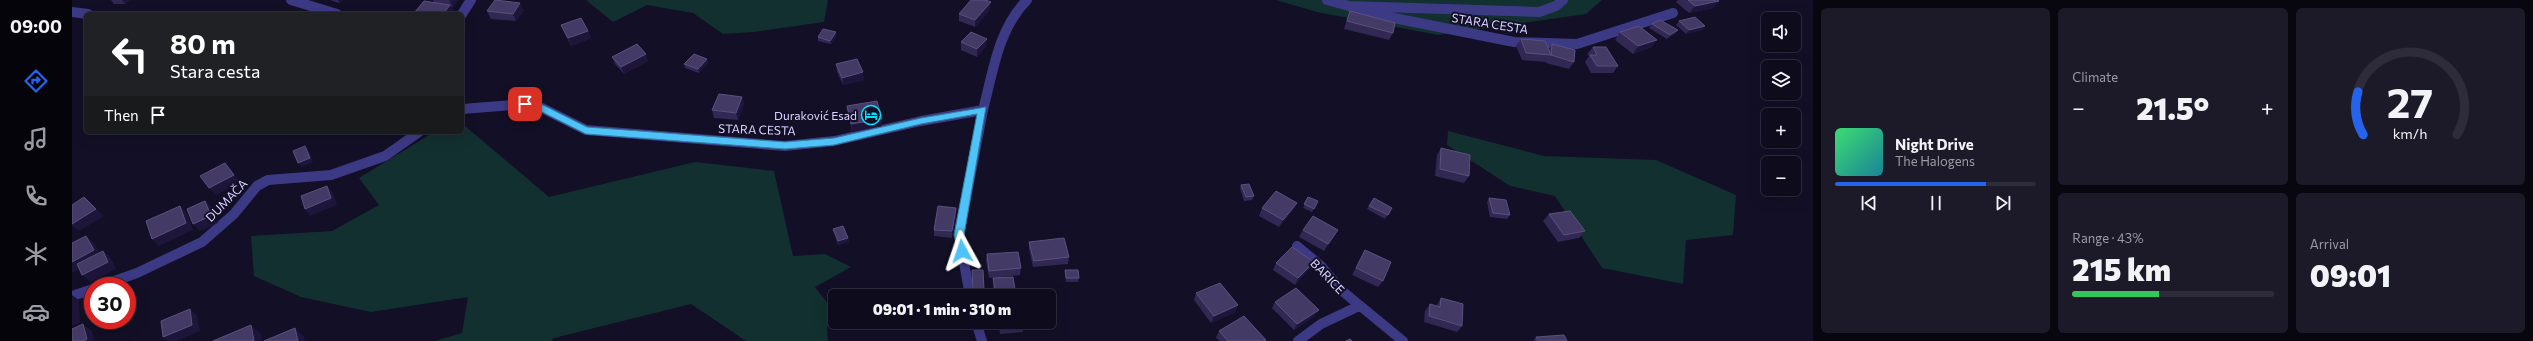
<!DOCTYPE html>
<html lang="en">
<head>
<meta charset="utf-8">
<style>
	:root { --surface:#0e0b1c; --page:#1c1929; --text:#f1f3f6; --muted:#9b9ba3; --line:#2e2b3b; --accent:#2563eb }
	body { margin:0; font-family:Commissioner,sans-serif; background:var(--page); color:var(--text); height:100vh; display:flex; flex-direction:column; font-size:15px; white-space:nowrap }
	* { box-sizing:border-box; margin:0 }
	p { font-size:13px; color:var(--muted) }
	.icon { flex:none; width:22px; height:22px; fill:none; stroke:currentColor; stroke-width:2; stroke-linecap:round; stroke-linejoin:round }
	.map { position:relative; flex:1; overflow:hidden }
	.details { display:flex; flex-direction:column; gap:8px; padding:8px; background:#08060f; width:720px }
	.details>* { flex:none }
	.hud { position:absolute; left:12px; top:12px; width:380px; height:122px; border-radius:6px; box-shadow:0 4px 16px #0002,0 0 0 1px var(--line); background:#202124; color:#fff; overflow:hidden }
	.buttons { position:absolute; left:1689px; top:12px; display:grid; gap:8px }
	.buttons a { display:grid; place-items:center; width:40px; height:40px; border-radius:6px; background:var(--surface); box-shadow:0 4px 16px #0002,0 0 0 1px var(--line); font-size:20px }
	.speed { position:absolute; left:12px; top:277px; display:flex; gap:8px; font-size:20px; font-weight:700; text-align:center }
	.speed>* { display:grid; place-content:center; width:52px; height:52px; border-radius:50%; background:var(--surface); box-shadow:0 4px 16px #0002,0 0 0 1px var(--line); line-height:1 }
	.speed .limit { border:6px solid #d22; background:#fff; color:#111 }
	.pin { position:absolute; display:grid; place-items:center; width:34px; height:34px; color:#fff; margin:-17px; border-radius:8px; box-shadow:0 2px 6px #0006 }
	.me { position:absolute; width:44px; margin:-22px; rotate:355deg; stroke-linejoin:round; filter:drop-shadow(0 0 3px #0008) }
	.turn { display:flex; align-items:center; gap:14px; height:84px; padding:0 20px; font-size:18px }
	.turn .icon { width:52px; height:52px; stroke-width:2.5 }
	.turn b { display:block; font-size:28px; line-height:34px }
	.then { display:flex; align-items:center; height:38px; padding:0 20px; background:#0003; gap:8px; font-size:15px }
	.big { font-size:30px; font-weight:800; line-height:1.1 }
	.details .card { flex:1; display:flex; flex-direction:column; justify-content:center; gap:6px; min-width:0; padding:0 14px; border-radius:6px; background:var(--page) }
	.details .dial { align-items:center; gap:0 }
	.dial svg { height:104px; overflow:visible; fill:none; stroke:var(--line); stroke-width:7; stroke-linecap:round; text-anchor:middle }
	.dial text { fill:var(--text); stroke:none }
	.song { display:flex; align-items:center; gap:12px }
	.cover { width:48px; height:48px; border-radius:6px; background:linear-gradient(135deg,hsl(140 70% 55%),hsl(190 70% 35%)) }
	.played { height:4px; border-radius:2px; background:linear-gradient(90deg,var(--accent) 75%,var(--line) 75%) }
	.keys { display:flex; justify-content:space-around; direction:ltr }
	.heat { display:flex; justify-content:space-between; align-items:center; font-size:22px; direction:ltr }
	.charge { height:6px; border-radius:3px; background:linear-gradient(90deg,#34c759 43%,var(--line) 0) }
	.details .tiles { flex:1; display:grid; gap:8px; grid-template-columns:repeat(3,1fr) }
	.card:first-child { grid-row:span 2 }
	.trip { position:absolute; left:756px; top:289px; width:228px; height:40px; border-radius:6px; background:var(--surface); box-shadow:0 4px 16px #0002,0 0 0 1px var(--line); font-weight:800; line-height:40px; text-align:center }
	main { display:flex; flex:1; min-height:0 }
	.tab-bar { display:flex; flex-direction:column; width:72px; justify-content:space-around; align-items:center; background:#06040b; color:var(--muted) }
	.tab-bar .icon { width:28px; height:28px }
	.tab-bar .current { color:var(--accent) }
	.tab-bar b { font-size:18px; color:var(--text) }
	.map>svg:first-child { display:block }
</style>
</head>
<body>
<main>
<nav class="tab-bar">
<b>09:00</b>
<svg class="icon current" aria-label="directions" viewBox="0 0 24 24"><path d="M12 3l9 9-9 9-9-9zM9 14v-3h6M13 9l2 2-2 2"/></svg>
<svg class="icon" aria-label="music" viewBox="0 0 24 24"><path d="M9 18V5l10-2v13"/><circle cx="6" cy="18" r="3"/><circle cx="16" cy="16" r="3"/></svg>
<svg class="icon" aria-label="phone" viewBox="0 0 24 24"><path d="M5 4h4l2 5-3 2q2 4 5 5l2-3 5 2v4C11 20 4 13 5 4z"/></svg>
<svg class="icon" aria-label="climate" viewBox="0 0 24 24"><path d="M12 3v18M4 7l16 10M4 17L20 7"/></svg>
<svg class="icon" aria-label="car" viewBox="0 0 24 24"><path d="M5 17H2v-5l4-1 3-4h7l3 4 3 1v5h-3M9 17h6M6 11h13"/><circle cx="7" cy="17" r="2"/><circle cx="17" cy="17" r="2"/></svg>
</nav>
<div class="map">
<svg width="1741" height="341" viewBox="0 0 1741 341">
	<rect width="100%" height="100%" fill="#130f26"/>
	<path fill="#12302f" d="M514 0H756L752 22 682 32 651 34 621 13 575 5 541 22Z
		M1204 0H1530L1514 14 1366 35 1245 12Z
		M390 126H393L477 197 623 162 702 171 721 256 753 254 779 267 743 287 757 305 763 308V320L755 327 756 341H674L619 304 482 338 479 341H363L390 333 396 297 299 312 229 297 182 276 179 236 260 231 307 205 287 178 362 132H390Z
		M1376 131 1472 156 1584 160 1664 195 1661 235 1614 240 1611 284 1530 268 1483 196 1438 186 1375 145Z"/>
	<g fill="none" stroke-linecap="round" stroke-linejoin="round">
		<path stroke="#3d3a85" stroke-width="10" d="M219 0 265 14
			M1255 0 1277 6 1467 12 1484 6 1491 0
			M1277 6 1302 14 1442 42 1505 44 1601 13
			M0 12 16 14
			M390 14 399 0
			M390 109 453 104 468 107 514 130 713 146 762 141 849 121 911 110C921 72 926 29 955 0
			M1225 246 1249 266 1269 290 1331 341
			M28 286 65 273 130 242 162 214 185 186 196 180 259 175 313 156 347 132
			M0 296 21 289
			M898 296 887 235 911 110
			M904 322 910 341
			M1226 341 1249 324 1287 306"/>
	</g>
	<path fill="#312854" d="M39 0H57L53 4H42Z
		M258 0H271L267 3Z
		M361 0H386L381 7 379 6 382 12 381 14H343L342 13 362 3Z
		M1606 0H1646L1647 1 1641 8 1617 13 1604 2Z
		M452 10 444 21 419 19 415 11Z
		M918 10 903 27 887 21V14Z
		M1278 11 1321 33 1317 40 1272 29 1275 19Z
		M1607 21 1633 26 1630 30 1614 34 1604 25Z
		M1580 24 1606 30 1603 34 1595 39 1577 28Z
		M489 25 516 31 519 38 499 46 492 32Z
		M1548 32 1580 47 1561 54 1543 40Z
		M764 36 759 44 746 41V37Z
		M1449 39 1477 49 1480 44 1502 62 1497 69 1474 63V62L1450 60 1444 46Z
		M889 42 914 46 905 57 889 50Z
		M1521 47 1546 66 1541 73H1519L1513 62 1517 56 1515 54Z
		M540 57 576 61 552 74 543 64Z
		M635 59 636 63 627 73 613 68 612 64Z
		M764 64 792 80 771 85 765 72Z
		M670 97 672 104 666 120 642 118 640 110Z
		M775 106 810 119V126L780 132 776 113Z
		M1369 148 1397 176 1392 183 1363 176 1365 155Z
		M1169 185 1182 196 1180 200 1172 201 1168 188Z
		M1236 197 1246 201 1240 212 1231 208Z
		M1417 198 1438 215 1435 219 1418 217 1415 202Z
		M1297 206 1320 208 1313 219 1295 209Z
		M1190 208 1221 210 1207 227 1187 216Z
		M1477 214 1513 231 1507 238 1486 242 1471 221Z
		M884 215 880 238 862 236V230Z
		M761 229 776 238 777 242 766 245 762 232Z
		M1231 230 1262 237 1252 251 1227 237Z
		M957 242 997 257 996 264 961 267 957 249Z
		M1293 250 1311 281 1306 287 1280 275Z
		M915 254 949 268 948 275 917 278 914 261Z
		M1204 263 1238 268 1223 285 1201 270Z
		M900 270 912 289V293H901Z
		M993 270 1007 278 1006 282H994L993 274Z
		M941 277 943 296H922L921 285V278Z
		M1124 293 1166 305 1163 312 1139 323 1122 300Z
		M1369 298 1390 326 1385 332 1352 322 1353 311 1358 304 1364 306Z
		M1203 302 1243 316 1222 330 1200 308Z
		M926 322H951L952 325 951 332 928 334Z
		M1147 331 1194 341H1148L1144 338Z
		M1464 337 1495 341H1461Z"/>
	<path fill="#1d163a" d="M50 0H57L53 4Z
		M266 0H271L267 3Z
		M377 0H386L381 7Z
		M1647 1 1641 8 1617 13 1623 6Z
		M919 2 918 10 903 27V20Z
		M448 3 452 10 444 21 441 14Z
		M378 5 382 12 381 14H371Z
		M1633 26 1630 30 1614 34 1617 30Z
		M1606 30 1603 34 1595 39 1598 35Z
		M516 31 519 38 499 46 496 38Z
		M764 32V36L759 44 758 41Z
		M915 39 914 46 905 57V49Z
		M1585 40 1580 47 1561 54 1566 46Z
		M574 54 576 61 552 74 549 67Z
		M635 59 636 63 627 73 626 69Z
		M791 72 792 80 771 85 770 78Z
		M670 97 672 104 666 120 664 113Z
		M810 119V126L780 132 779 124Z
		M233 146 236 149 241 162 229 167 226 163Z
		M153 163 159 170 168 182 144 195 137 188Z
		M255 186 261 193 265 205 238 216 233 209Z
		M12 197 32 216 7 231 0 226V224Z
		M133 201 140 208 146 223 128 231 121 224Z
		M1225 203 1221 210 1207 227 1211 220Z
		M108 206 115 213 121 230 87 246 80 239Z
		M884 208V215L880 238V231Z
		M1266 230 1262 237 1252 251 1256 244Z
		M14 236 22 243 30 257 0 273V262Z
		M776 238 777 242 766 245V241Z
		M31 251 39 258 44 269 18 282 10 275Z
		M1242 262 1238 268 1223 285 1226 278Z
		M0 295 7 300 8 323 0 326Z
		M1166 305 1163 312 1139 323 1142 316Z
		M118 309 125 316 128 331 105 341H96L91 337Z
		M1247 310 1243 316 1222 330 1225 324Z
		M11 324 20 331 23 341H12Z
		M179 325 189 334 190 341H182Z
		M223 328 232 337 233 341H226Z"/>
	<path fill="#433a66" stroke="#5a527e" d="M423 0 448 3 441 14 415 11Z
		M899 0H913L919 2 903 20 887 14Z
		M1616 0H1646L1647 1 1623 6Z
		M352 1 378 5 371 14H351L342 13Z
		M1278 11 1323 23 1321 33 1275 21Z
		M1623 17 1633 26 1617 30 1607 21Z
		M509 18 516 31 496 38 489 25Z
		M1588 20 1606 30 1598 35 1580 24Z
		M1567 26 1585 40 1566 46 1548 32Z
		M751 29 764 32 758 41 746 37Z
		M899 32 915 39 905 49 889 42Z
		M1449 39 1473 41 1479 55 1454 53Z
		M565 44 574 54 549 67 540 57Z
		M1480 44 1503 50 1502 62 1479 55Z
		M1521 47H1534L1546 66H1525L1518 55H1525Z
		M622 54 635 59 626 69 612 64Z
		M785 59 791 72 770 78 764 64Z
		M647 94 670 97 664 113 640 110Z
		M805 101 810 119 779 124 775 106Z
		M233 146 238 158 226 163 221 151Z
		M1369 148 1398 155 1397 176 1368 169Z
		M153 163 162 175 137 188 128 176Z
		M1177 184 1182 196 1174 197 1169 185Z
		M255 186 259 198 233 209 229 196Z
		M1204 191 1225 203 1211 220 1190 208Z
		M12 197 24 209 0 224V205Z
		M1236 197 1246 201 1242 209 1232 204Z
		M1302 198 1320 208 1316 215 1297 206Z
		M1417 198 1434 200 1438 215 1421 213Z
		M133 201 139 216 121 224 115 209Z
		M108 206 114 223 80 239 74 221Z
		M866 206 884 208 880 231 862 230Z
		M1498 211 1513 231 1492 235 1477 214Z
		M1241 216 1266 230 1256 244 1231 230Z
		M771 226 776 238 766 241 761 229Z
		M14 236 22 250 0 262V243Z
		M992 238 997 257 962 261 957 242Z
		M1220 247 1242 262 1226 278 1204 263Z
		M1293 250 1319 262 1311 281 1284 268Z
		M31 251 36 262 10 275 5 264Z
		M946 252 949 268 917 271 915 254Z
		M900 270H911L912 289H901Z
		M993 270H1006L1007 278H994Z
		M941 277 944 295 924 296 921 278Z
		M1148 283 1166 305 1142 316 1124 293Z
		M1224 288 1247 310 1225 324 1203 302Z
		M1369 298 1391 304 1390 326 1357 316 1358 304 1368 307Z
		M118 309 120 325 91 337 89 321Z
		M1172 316 1194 340 1193 341H1156L1147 331Z
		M928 322H951L952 325 929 328Z
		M11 324 15 339 12 341H0V329Z
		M179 325 182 341H141Z
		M223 328 226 341H192Z
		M1492 335 1495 341H1466L1464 337Z
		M1278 339 1280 341H1274Z"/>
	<path fill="#4fc3f7" stroke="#337fa1" d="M453 101 471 105 515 127 713 142 762 138 849 118 914 107 892 235 893 253H886L882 235 905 114 849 124 762 145 713 149 514 134 466 110 450 106V102Z"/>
	<defs>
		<symbol id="hotel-ring" viewBox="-11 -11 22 22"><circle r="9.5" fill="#130f26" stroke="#00e5ff" stroke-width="1.5"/><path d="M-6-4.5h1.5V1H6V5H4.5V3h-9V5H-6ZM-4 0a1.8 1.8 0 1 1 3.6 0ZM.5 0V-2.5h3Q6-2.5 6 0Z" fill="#00e5ff"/></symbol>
	</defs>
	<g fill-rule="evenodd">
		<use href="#hotel-ring" x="788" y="104" width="22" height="22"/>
	</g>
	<g text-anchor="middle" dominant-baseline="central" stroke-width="4" stroke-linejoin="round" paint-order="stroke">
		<g font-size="12" fill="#d9d4ff" stroke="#130f26">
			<text transform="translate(1418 23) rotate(9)">STARA CESTA</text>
			<text transform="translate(685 129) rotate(2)">STARA CESTA</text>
			<text transform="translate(154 200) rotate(-46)">DUMAČA</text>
			<text transform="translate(1256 276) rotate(46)">BARICE</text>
		</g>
		<g font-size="12" fill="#d9d4ff" stroke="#130f26" text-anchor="end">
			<text x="785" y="115">Duraković Esad</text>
		</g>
	</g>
</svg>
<div class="buttons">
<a><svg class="icon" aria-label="sound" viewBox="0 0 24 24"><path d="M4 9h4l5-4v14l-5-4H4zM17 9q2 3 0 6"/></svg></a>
<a><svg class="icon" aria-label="layers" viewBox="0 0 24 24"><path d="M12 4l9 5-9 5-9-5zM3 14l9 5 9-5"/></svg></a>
<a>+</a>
<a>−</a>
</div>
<div class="speed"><div class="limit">30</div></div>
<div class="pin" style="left:453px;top:104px;background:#d93025"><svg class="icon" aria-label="arrive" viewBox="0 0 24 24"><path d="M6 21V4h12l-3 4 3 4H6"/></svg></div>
<svg class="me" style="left:890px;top:251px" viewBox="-20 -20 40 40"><path d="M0-17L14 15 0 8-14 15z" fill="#4fc3f7" stroke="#fff" stroke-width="4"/></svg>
<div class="trip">09:01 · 1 min · 310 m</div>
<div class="hud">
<div class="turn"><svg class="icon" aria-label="left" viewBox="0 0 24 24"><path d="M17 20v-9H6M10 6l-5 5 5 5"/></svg><div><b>80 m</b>Stara cesta</div></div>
<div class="then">Then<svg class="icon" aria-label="arrive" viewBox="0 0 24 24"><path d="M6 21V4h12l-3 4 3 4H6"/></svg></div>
</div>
</div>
<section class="details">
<div class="tiles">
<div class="card">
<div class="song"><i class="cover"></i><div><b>Night Drive</b><p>The Halogens</p></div></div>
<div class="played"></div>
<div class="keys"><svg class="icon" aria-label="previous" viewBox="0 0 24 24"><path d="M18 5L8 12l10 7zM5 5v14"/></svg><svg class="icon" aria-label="pause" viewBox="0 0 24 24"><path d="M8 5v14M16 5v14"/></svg><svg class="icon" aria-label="next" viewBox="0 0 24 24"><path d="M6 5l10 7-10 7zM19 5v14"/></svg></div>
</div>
<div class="card"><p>Climate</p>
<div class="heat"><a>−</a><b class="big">21.5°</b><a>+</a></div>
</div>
<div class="card dial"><svg viewBox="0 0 100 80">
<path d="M14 69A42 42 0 1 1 86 69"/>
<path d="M14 69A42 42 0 0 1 10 36" stroke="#2563eb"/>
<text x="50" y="56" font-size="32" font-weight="700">27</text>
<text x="50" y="72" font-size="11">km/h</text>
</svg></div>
<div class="card"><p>Range · 43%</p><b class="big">215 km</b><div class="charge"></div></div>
<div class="card"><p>Arrival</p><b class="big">09:01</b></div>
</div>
</section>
</main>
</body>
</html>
